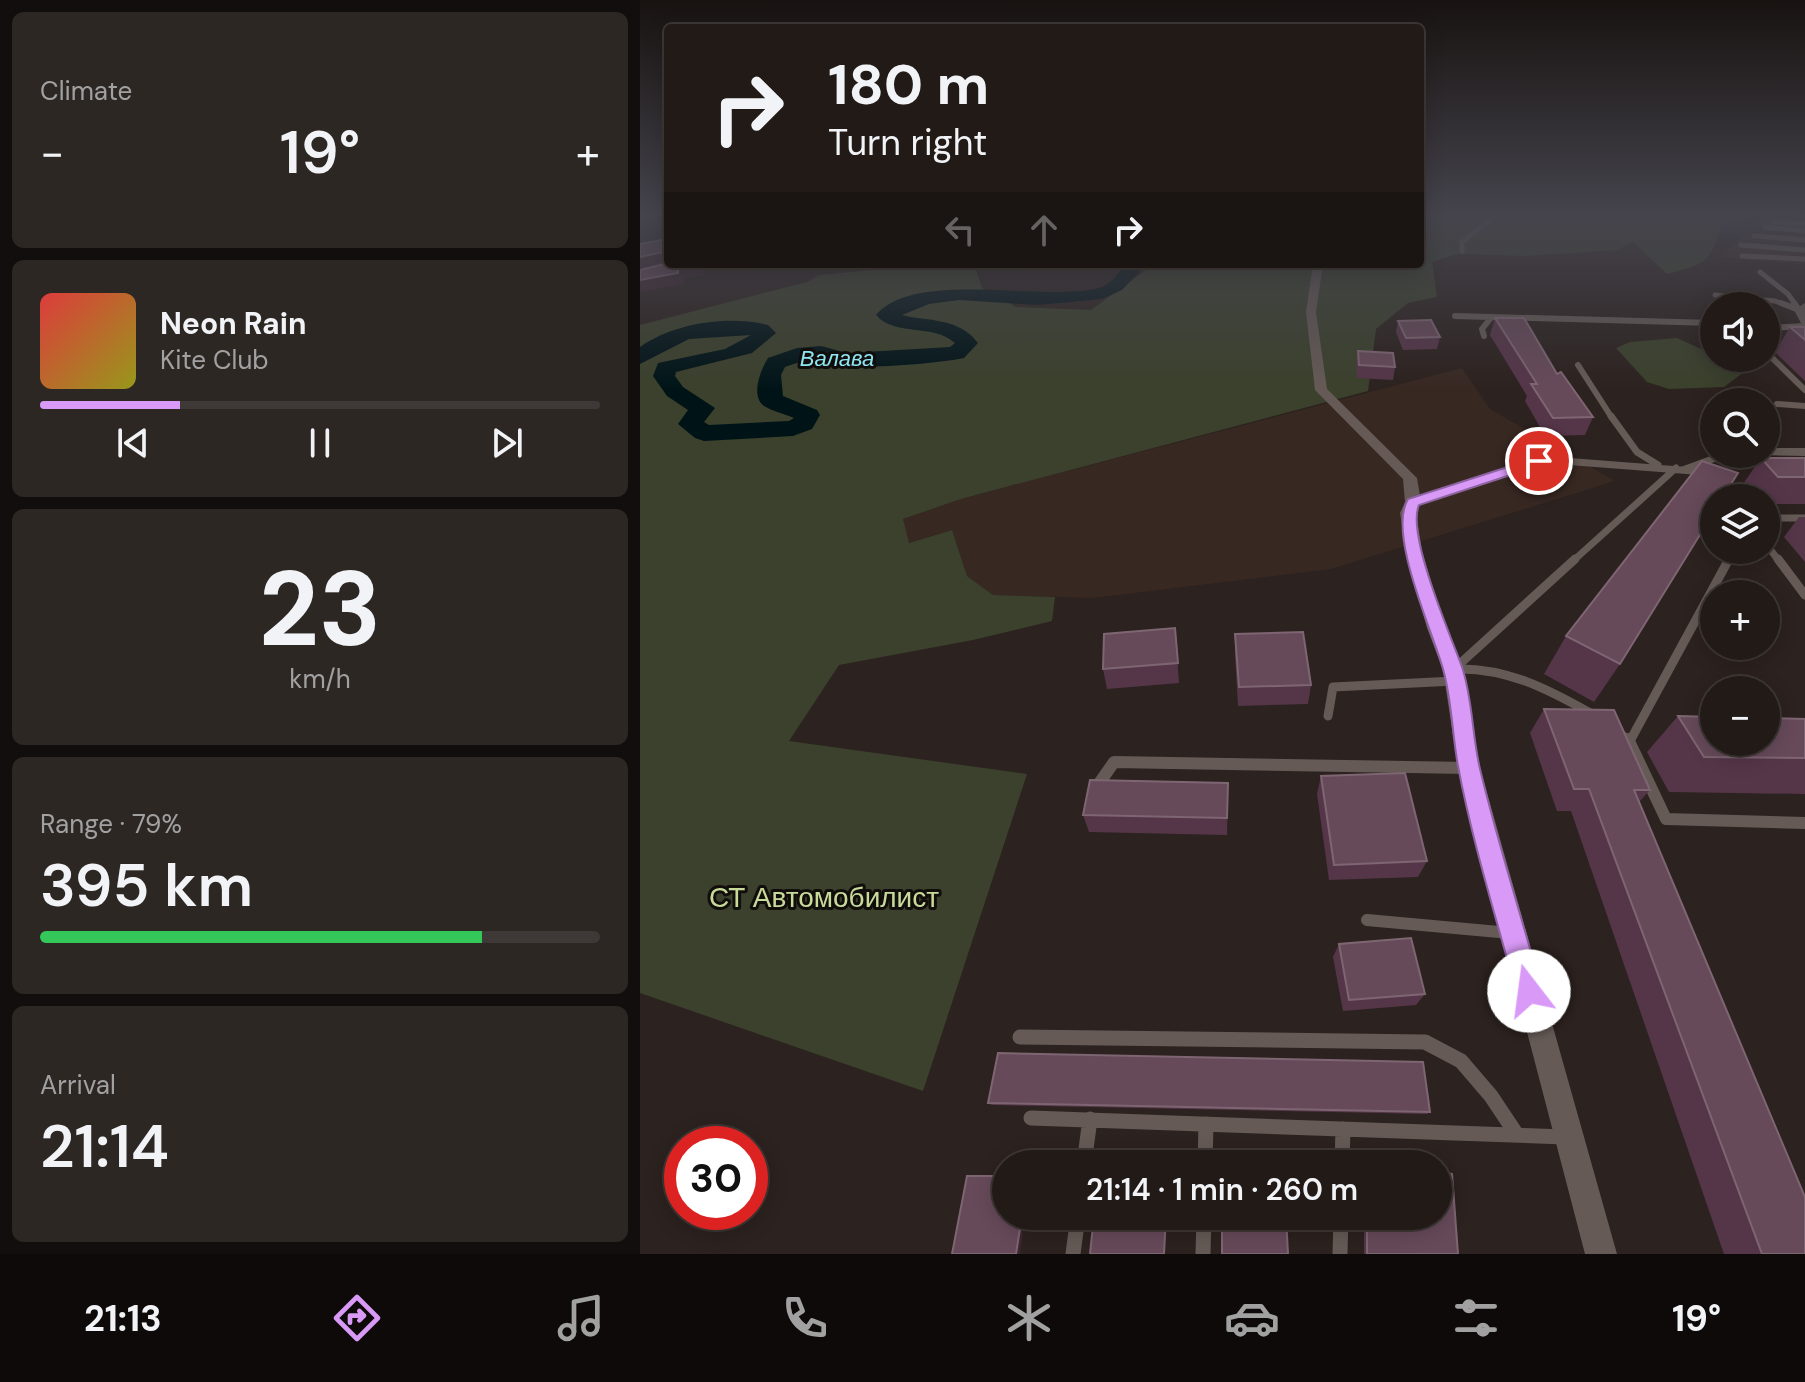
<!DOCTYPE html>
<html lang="en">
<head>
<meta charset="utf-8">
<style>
	:root { --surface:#211a17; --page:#2d2724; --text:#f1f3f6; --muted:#a2a1a1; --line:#3e3836; --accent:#d99af7 }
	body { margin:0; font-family:"DM Sans",sans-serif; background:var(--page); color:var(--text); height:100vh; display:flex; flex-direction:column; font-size:30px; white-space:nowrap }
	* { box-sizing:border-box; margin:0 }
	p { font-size:26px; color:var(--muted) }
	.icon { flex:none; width:44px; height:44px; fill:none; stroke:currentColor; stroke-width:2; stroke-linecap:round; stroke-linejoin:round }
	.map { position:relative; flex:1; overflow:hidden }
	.sheet { display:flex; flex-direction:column; gap:12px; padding:12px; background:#120e0d; width:640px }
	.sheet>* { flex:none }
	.banner { position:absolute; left:24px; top:24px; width:760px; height:244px; border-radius:8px; box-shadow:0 4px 20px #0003,0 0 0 2px var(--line); background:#211a17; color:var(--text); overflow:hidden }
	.buttons { position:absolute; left:1060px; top:292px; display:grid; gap:16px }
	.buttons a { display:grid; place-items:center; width:80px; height:80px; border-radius:50%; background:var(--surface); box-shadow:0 4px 20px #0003,0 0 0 2px var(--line); font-size:40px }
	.speed { position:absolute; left:24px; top:1126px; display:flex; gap:16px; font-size:40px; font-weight:700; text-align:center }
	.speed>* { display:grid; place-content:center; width:104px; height:104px; border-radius:50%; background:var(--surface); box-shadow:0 4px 20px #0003,0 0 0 2px var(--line); line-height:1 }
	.speed .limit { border:12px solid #d22; background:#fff; color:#111 }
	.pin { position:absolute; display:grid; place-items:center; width:68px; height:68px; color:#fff; margin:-34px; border:4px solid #fff; border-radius:50%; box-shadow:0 2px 8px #0007 }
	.me { position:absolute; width:88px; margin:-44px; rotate:345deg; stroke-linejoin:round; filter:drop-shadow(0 0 6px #0008) }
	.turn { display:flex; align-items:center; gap:28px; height:168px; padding:0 32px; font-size:36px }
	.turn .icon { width:104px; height:104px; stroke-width:2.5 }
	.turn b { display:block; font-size:56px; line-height:68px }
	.lanes { display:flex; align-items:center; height:76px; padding:0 32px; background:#0003; justify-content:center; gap:40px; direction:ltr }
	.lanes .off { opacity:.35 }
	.big { font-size:60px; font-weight:600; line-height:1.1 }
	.sheet .card { flex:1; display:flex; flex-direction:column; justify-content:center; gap:12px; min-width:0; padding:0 28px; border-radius:12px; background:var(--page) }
	.sheet .dial { align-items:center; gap:0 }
	.dial b { font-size:104px; line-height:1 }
	.song { display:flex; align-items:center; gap:24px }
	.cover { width:96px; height:96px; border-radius:12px; background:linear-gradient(135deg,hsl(0 70% 55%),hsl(60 70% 35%)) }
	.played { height:8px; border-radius:4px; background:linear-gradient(90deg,var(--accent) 25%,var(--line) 25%) }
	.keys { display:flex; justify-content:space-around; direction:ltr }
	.heat { display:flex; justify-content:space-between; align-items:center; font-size:44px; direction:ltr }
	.charge { height:12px; border-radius:6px; background:linear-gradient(90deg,#34c759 79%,var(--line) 0) }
	.trip { position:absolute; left:352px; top:1150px; width:460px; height:80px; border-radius:40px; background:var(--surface); box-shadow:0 4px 20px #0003,0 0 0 2px var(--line); font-weight:600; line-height:80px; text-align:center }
	.dock { display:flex; height:128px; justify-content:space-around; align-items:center; background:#0d0a09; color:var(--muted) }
	.dock .icon { width:56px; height:56px }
	.dock .on { color:var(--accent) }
	.dock b { font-size:36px; color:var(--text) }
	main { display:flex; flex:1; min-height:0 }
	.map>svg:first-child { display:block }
</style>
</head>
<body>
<main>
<section class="sheet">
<div class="card"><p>Climate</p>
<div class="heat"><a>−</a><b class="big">19°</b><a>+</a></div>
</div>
<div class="card">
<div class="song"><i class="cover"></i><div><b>Neon Rain</b><p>Kite Club</p></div></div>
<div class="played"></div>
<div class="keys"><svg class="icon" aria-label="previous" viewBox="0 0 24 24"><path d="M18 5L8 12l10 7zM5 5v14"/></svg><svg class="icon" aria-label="pause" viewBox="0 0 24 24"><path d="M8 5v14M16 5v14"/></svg><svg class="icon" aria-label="next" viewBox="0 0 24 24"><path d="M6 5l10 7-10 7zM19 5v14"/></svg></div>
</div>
<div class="card dial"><b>23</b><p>km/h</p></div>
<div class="card"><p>Range · 79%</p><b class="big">395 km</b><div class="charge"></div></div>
<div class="card"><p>Arrival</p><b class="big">21:14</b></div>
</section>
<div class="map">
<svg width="1165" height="1254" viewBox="0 0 1165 1254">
	<rect width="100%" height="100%" fill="#2c221f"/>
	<path fill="#382822" d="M1122 218 1165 219V265L1080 257Z
		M822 368 850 409 975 481 691 569 453 598 353 595 327 576 312 530 268 543 263 519 321 499Z"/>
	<path fill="#3b412c" d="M780 214H1125L1081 224C1072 263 1063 265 1027 274L992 241 978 250 885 256 818 254 792 262 797 297 768 303 736 329 728 391 321 499 263 519 269 543 312 530 327 576 353 595 415 597 412 621 333 640 199 665 149 741 387 774 283 1091 0 993V325L167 282 179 275 297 264 335 267 342 288 376 307 451 310 514 264H780Z
		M1037 338 1074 355V358L1108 369 1084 387 1029 389 1007 382 976 348 990 342Z"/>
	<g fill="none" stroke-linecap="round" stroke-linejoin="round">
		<path fill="#001417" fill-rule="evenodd" d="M487 264H507L482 290 462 299 398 305 319 300 289 304 262 315C290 322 318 317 338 343L324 358C302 363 228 369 205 366 177 364 175 356 145 367L141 375 143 396 177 410 180 415 172 429 153 436 64 441 55 438 38 424 48 410 27 396 13 376 18 363 85 349 111 335 49 339 0 364V347C34 323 88 315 128 325L136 333 112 353 36 372 35 376 43 387 75 408 64 422 69 425 149 421 154 418C145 414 132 411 124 406 110 396 121 369 128 358L157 348 181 346 207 353 310 347 315 343C293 323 255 337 236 315 274 269 403 302 459 288 471 285 478 272 487 264Z"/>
		<path stroke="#655a56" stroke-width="5" d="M780 216 784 214
			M1133 222 1165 224
			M1125 227 1165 231
			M1114 236 1165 240
			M1101 245 1165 250
			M822 251V242L857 214
			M1102 256 1165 259
			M1120 272 1148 294 1156 305
			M1075 295 1135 301 1146 305"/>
		<path stroke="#655a56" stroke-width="6" d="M1141 303 1159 310
			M1154 303 1157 307
			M815 316 1074 323
			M1126 328 1165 326
			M844 336 842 329 850 319
			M1126 352 1165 390
			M938 365 972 418
			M1137 404 1165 406"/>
		<path stroke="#655a56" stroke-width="7" d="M971 416 997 452 1018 465
			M1081 483 1094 498
			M773 502 910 460 1066 472
			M1126 518H1165
			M1126 544 1139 561
			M933 561 1036 468
			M1088 561 1094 550"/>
		<path stroke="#655a56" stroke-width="9" d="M1138 559 1165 595
			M814 669C866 667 908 689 952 714
			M813 670 935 559
			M688 716 693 687 815 681
			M978 732 990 741
			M990 741 1089 559"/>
		<path stroke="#655a56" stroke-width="12" d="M988 739 1026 819 1165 823
			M458 785 474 762 829 768
			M727 920 870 933"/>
		<path stroke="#655a56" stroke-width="15" d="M380 1037 785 1042 821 1061 851 1096 877 1135
			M391 1118 925 1137
			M444 1164 450 1119
			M565 1164 566 1124
			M702 1164 703 1129
			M433 1254 438 1216
			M563 1254 564 1216
			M700 1254 701 1216"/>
		<path fill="#655a56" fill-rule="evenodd" d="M673 264H683L676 312 687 389 777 478 781 502 776 513 782 551 805 628 823 670 840 768 977 1254H945L818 768 803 670 787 628 766 551 760 513 765 502 763 479 675 390 666 312Z
			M1165 303V324L1161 323 1154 310Z
			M1126 448H1165V456L1121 455 1126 454Z
			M1076 454H1098L1045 472 1038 468Z"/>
	</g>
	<path fill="#553649" d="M855 318 917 374 953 417 945 435 905 436 885 401 887 396 850 335Z
		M758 321 800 337 797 349 763 350 756 332Z
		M1150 327H1165V381L1135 352Z
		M718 351 755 367 753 380 717 378 716 363Z
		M1121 458H1165V504H1126V498H1114L1103 484Z
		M1159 517H1165V562L1144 537Z
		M535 628 539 683 467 689 463 669Z
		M595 634 671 685 668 704 598 706 595 654Z
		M926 636 980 664 954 702 904 674Z
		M904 709 1010 790 999 802 1165 1254H1084L931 811H917L890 733Z
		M1038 716 1165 719V794L1029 792 1007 752Z
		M681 776 787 861 778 877 689 880 677 794Z
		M588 783 587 835 449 832 443 815Z
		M699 944 785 994 776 1005 703 1011 693 957Z
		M348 1103 790 1112 787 1114 352 1105Z
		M724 1216H798L818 1254H724Z"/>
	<path fill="#3d2630" d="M28 251V263L0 269V257Z
		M60 264 65 275 44 279V284L0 292V280L38 268Z
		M104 264H122V265L107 269Z
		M382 1216H385L380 1254H376Z"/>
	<path fill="#674a5a" stroke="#7e6572" stroke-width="2" d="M28 239V251L0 257V244Z
		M28 263 60 264 38 268V273L0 280V270Z
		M855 318H884L917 374 921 372 953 417 913 418 891 384H897Z
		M791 320 800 337 766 338 758 321Z
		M1150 327H1165V340Z
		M718 351 753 353 755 367 719 365Z
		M1121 458H1165V477H1138Z
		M1062 461 1098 473 1082 498H1074V512L980 664 926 636Z
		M535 628 538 663 463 669 464 634Z
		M663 632 671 685 599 687 595 634Z
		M904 709 974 710 1010 790H994L1165 1197V1254H1122L949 789H934Z
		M1038 716 1074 717V742H1126V718L1165 719V758L1064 757Z
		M765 773 787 861 694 865 681 776Z
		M450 780 588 783 587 818 443 815Z
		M771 938 785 994 709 1000 699 944Z
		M358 1053 783 1062 790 1112 348 1103Z
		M727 1158 762 1164H727Z
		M798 1171 812 1174 818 1254H727V1216H798Z
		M327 1176H366V1216H382L376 1254H312Z
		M454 1216H526L524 1254H450Z
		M582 1216H646L648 1254H582Z"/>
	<linearGradient id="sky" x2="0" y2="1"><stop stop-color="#181311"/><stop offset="0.55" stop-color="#45444d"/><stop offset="1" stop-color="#45444d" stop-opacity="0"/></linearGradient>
	<rect width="1165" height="390" fill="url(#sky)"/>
	<path fill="#d99af7" stroke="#8d64a1" stroke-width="2" d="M899 457 906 461 904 464 779 505C766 534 811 636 822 667 833 700 832 736 840 769 858 844 882 918 902 991L899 1001 889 1005 879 1001 876 991C856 917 832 841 818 766 812 734 812 700 803 669 792 630 747 533 768 499Z"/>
	<g text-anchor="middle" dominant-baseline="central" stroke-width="6" stroke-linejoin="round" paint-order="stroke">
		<g font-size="22" font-style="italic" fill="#8ee6f2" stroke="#110d0b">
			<text x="197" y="358">Валава</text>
		</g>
		<g font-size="28" fill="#c8da9a" stroke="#110d0b">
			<text x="184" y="897">СТ Автомобилист</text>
		</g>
	</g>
</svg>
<div class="buttons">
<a><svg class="icon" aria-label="sound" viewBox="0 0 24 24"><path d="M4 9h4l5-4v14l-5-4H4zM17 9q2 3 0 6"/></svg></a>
<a><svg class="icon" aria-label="search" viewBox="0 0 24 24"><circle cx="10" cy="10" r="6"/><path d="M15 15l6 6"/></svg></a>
<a><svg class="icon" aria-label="layers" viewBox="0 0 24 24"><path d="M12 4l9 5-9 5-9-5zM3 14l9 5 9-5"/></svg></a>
<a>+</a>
<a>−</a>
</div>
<div class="speed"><div class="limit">30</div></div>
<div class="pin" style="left:899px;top:461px;background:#d93025"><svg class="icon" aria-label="arrive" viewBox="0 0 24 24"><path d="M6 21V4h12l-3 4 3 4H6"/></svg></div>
<svg class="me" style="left:889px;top:991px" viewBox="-20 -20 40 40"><circle r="19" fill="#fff"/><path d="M0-13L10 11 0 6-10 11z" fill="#d99af7"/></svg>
<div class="trip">21:14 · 1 min · 260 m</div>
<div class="banner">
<div class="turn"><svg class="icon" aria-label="right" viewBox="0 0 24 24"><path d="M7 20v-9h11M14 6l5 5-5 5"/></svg><div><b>180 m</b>Turn right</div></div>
<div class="lanes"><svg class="icon off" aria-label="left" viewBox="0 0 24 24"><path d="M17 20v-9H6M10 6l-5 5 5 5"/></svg><svg class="icon off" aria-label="ahead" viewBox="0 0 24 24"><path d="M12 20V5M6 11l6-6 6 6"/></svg><svg class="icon" aria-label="right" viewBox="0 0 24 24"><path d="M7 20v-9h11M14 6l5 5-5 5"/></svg></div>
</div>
</div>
</main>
<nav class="dock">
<b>21:13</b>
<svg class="icon on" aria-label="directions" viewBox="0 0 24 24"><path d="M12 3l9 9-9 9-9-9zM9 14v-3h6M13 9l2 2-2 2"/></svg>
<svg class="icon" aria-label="music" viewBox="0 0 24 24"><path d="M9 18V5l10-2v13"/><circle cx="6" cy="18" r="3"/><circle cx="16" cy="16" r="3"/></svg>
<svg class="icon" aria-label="phone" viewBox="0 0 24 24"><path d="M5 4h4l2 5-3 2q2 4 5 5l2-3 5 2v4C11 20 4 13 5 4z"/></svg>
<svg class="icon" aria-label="climate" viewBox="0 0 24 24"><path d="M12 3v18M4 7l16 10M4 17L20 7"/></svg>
<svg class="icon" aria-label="car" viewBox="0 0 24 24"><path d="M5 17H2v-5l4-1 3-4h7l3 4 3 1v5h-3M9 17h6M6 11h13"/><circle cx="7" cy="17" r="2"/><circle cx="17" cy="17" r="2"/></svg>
<svg class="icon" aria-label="filters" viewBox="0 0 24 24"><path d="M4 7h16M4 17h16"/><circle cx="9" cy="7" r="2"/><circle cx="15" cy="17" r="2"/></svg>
<b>19°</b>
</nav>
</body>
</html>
